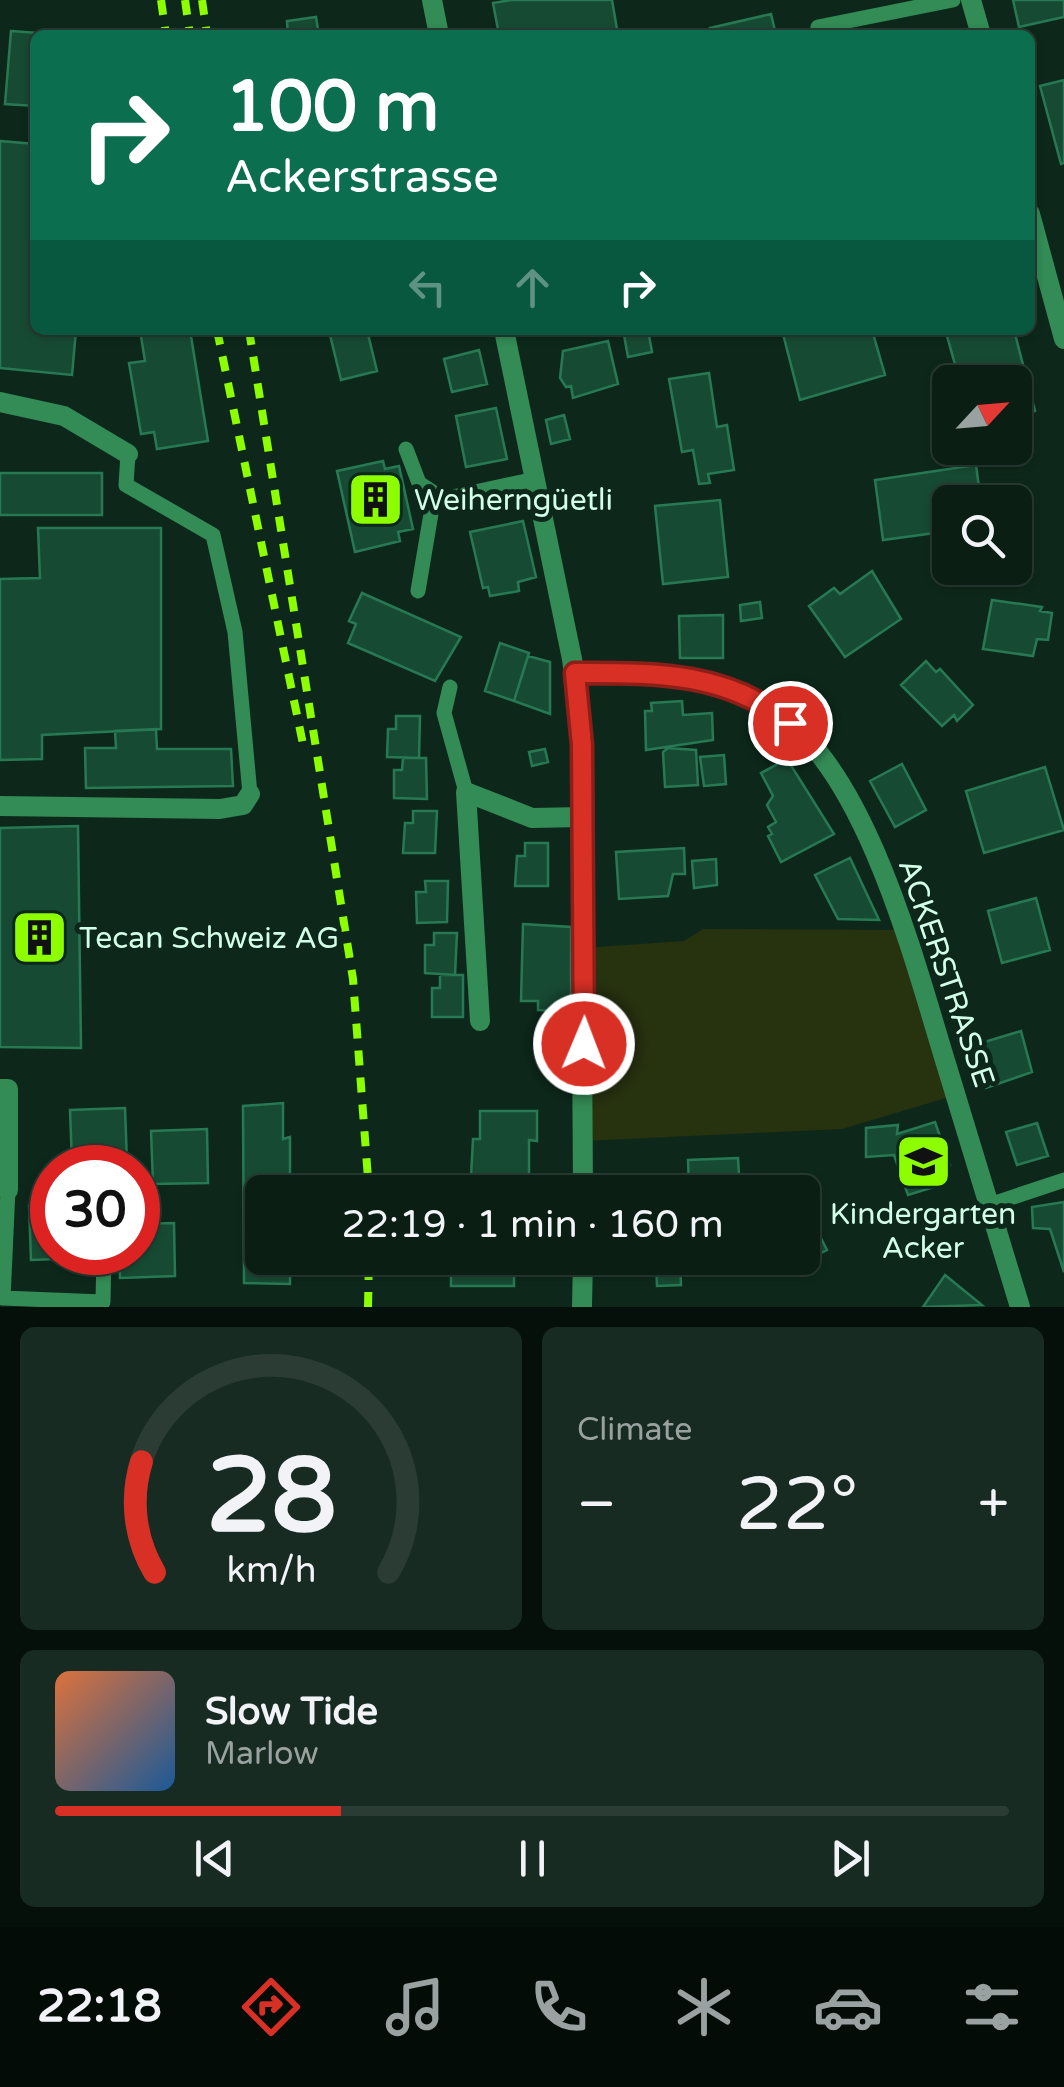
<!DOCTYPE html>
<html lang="en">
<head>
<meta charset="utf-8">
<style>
	:root { --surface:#0a1e14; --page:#182b22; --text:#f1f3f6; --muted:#99a2a0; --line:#2a3c34; --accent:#d93025 }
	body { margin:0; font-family:"Varela Round",sans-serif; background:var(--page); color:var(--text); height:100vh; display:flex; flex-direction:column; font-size:38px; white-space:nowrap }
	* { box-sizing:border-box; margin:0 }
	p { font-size:32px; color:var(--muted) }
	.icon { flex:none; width:55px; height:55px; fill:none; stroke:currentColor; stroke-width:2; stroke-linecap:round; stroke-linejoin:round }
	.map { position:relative; height:1307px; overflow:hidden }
	.panel { display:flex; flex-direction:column; gap:20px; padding:20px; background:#06100b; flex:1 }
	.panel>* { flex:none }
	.top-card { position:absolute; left:30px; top:30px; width:1005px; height:305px; border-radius:15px; box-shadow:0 2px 8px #0004,0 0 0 2px var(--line); background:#0b6e4f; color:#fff; overflow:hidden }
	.needle { width:65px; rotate:64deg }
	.tools { position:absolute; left:932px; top:365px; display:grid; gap:20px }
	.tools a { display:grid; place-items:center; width:100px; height:100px; border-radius:15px; background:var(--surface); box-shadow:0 2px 8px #0004,0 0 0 2px var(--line); font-size:50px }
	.speed { position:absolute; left:30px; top:1145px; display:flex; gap:20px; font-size:50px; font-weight:700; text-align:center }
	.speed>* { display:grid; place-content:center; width:130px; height:130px; border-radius:50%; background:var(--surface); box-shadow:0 2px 8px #0004,0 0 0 2px var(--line); line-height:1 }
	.speed .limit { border:15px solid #d22; background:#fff; color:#111 }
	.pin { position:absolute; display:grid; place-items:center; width:85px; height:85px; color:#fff; margin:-42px; border:5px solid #fff; border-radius:50%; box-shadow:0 2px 10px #0007 }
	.me { position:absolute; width:110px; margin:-55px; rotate:1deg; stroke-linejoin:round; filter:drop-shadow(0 0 8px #0008) }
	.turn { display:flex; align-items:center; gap:35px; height:210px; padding:0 30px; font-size:45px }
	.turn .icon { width:130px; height:130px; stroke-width:2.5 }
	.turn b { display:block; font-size:70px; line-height:85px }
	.lanes { display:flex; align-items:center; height:95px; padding:0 30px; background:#0003; justify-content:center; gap:50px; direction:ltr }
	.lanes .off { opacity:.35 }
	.big { font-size:75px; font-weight:600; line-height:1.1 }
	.panel .widget { flex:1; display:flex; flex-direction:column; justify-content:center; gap:15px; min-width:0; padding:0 35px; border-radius:15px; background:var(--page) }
	.panel .dial { align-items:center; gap:0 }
	.dial svg { height:260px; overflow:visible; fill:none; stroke:var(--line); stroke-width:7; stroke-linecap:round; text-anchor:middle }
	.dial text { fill:var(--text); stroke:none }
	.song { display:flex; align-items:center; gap:30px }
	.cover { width:120px; height:120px; border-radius:15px; background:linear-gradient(135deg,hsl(20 70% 55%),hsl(210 70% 35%)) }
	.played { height:10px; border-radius:5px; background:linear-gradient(90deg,var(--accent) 30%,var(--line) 30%) }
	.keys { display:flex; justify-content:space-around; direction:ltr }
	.heat { display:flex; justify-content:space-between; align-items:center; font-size:55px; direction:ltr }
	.panel .tiles { flex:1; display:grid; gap:20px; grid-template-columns:1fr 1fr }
	.widget:last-child { grid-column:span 2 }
	.trip { position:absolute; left:245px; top:1175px; width:575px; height:100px; border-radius:15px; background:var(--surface); box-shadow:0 2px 8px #0004,0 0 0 2px var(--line); font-weight:600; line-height:100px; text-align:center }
	.tab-bar { display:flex; height:160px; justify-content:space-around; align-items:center; background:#040c08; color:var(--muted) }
	.tab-bar .icon { width:70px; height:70px }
	.tab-bar .active { color:var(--accent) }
	.tab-bar b { font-size:45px; color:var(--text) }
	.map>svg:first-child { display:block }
</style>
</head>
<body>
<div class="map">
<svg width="1064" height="1307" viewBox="0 0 1064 1307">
	<rect width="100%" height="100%" fill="#0d281b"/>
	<path fill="#27320f" d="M703 929 905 930 956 1095 842 1129 583 1141V948L684 941Z"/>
	<path fill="#174a33" stroke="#277954" stroke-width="2.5" d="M511 0H612L618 35H499L493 3Z
		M1013 0H1064V17L1019 27Z
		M771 14 776 35H712L710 28Z
		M316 17 319 35H288L287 21Z
		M11 31 67 35H35V106L5 104Z
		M1064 80V163L1061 164 1040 86Z
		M0 141 35 144V330H76L72 375 0 368Z
		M140 330H190L208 441 157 449 154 432 141 434 129 363 145 361Z
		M342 330H367L377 371 341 380 330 335Z
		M648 330 652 352 628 357 624 335Z
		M782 330H872L885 375 800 400Z
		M968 330H1014L1035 411 1015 417V382H960L947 336Z
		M608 341 618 384 573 398 571 386 566 387 560 378 563 351Z
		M479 350 487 384 452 392 444 359Z
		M709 373 717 427 727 425 734 470 708 474 710 483 699 484 693 450 682 452 669 379Z
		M496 408 507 459 466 467 456 416Z
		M564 415 570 439 551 444 546 420Z
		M383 461 385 469 399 466 413 529 398 532 400 541 355 552 337 471Z
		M976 465 981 502H950V531L883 540 875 480Z
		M0 473H102V515H0Z
		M720 500 728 577 663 584 655 506Z
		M523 521 536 577 518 582 519 591 490 596 488 587 483 588 470 532Z
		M38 528H161V729L42 735V759L0 760V579L40 578Z
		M872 571 901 619 845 657 809 606 834 588 840 594Z
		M362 593 461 637 435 681 348 643 356 624 349 621Z
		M992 600 1042 607 1040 611 1052 613 1048 640 1037 639 1033 656 983 649Z
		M760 602 762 618 741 621 740 605Z
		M723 615V658H680L679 616Z
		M500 643 529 653 514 701 485 691Z
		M528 656 550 662V714L514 701Z
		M926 661 936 672 940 669 973 705 957 721 954 715 942 726 901 685Z
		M682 701 683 715 712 713 713 740 646 750 645 711H652L651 703Z
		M396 716H420L419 758 387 757 388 729H396Z
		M156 729 157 749H231L233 786 86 788 85 748H116L115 731Z
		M668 748 696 750 698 785 665 787 663 752Z
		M545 749 548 762 532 766 529 752Z
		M724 755 726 784 704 786 700 757Z
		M403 758H426L427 799 394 798V770H402Z
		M787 759 834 834 781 862 768 836 772 834 768 827 776 822 767 805 773 796 761 773Z
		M902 764 926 810 895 827 870 781Z
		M1045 767 1064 830 984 853 966 791Z
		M413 811H437L435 853H403L405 823H413Z
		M78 826 81 1048 0 1047V828Z
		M525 843H548V886H515L517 856H525Z
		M684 848 685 874H673L668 896 619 899 616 852Z
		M850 858 879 920 838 919 815 875Z
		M716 859 717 885 694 888 692 861Z
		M425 881H448L447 922 417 923 416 892H426Z
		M1036 898 1050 950 1002 963 988 911Z
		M523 924 571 927V1002H555L554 1011 538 1010V1001H521Z
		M434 933H457L455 975 425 973V945H434Z
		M440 975H463V1017H432V988H440Z
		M1021 1031 1032 1072 986 1088 971 1046Z
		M283 1103V1139L290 1137V1192H262V1258H290V1284L244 1283 243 1106Z
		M125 1108 127 1162 72 1163 70 1110Z
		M480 1111H537V1141L529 1140V1179H522L523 1192H463L462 1177H471L473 1139H480Z
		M935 1122 950 1165 939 1169 944 1184 908 1195 894 1155 866 1157V1128L898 1125 897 1134Z
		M1037 1123 1048 1156 1017 1165 1006 1132Z
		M207 1129 208 1183 153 1184 151 1131Z
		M738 1158 740 1192H677V1187L689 1188 688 1160Z
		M802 1201 827 1250 787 1270 780 1258H802Z
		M1064 1202V1272L1050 1229 1033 1228 1032 1207Z
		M29 1206H52V1252H86V1258L31 1260Z
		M174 1223 175 1276 120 1278 119 1252H138V1224Z
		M451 1258H514V1286H451Z
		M633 1258H680L681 1285 657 1286 656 1262 633 1263Z
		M945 1275 982 1305 923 1307Z"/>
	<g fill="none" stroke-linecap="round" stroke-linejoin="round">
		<path stroke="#338b55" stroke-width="15" d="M820 35 818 27 953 0
			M406 449 419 483 443 499 535 479
			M128 454 126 485 213 535 235 632 250 794
			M418 591 434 496
			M450 687 444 713 466 792
			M8 1190 3 1298 103 1302 104 1252
			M989 1205 1064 1180"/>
		<path stroke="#338b55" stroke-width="20" d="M432 0 439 35
			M971 0 981 35
			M1030 214 1064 339
			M504 330 572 659 580 721 583 1192
			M0 402 64 416 128 454
			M575 673C650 673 715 671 779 715 868 774 916 967 947 1067 972 1147 996 1227 1020 1307
			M0 806 220 809 243 805 250 794
			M480 1021 466 792 532 818 582 817
			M0 1089H8V1190
			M582 1307 583 1258"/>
		<path stroke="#8cfe00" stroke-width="8" stroke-dasharray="15 12" stroke-linecap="butt" d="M161 0 166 35
			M185 0 190 35
			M202 0 207 35
			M217 330 303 744
			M249 330 353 979 369 1192
			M368 1307 369 1258"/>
	</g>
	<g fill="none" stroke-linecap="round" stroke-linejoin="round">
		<defs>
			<path id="route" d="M584 1044 582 745 575 673C654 673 725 671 790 723"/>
		</defs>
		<use href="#route" stroke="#8d1f18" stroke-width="25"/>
		<use href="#route" stroke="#d93025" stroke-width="18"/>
	</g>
	<defs>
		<symbol id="building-square" viewBox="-11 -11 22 22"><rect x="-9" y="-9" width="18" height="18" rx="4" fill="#8cfe00" stroke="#0d281b"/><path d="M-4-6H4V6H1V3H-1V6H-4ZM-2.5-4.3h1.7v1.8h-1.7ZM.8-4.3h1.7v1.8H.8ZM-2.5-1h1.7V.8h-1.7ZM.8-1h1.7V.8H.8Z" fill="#111"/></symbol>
		<symbol id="school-square" viewBox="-11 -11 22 22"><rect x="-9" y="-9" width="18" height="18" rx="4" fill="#8cfe00" stroke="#0d281b"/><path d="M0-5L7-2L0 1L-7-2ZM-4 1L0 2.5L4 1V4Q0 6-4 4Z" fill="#111"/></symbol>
	</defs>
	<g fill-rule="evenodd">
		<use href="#building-square" x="344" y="468" width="63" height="63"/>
		<use href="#building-square" x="8" y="906" width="63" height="63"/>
		<use href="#school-square" x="892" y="1130" width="63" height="63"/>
	</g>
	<g text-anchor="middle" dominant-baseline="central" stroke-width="10" stroke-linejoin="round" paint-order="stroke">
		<g font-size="30" fill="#d3ffe8" stroke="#0d281b" text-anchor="start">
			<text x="414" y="500">Weiherngüetli</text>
			<text x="79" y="938">Tecan Schweiz AG</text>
			<text x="923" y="1214" text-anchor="middle">Kindergarten<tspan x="923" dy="34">Acker</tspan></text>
		</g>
		<g font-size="30" fill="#d3ffe8" stroke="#0d281b">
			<text transform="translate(946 973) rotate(71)">ACKERSTRASSE</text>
		</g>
	</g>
</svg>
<div class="tools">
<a><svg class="needle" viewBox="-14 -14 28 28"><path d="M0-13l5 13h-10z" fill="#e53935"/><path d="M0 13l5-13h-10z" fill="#99a2a0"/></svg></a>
<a><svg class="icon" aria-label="search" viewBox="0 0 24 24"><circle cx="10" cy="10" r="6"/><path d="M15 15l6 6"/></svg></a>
</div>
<div class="speed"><div class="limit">30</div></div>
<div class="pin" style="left:790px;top:723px;background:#d93025"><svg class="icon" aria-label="arrive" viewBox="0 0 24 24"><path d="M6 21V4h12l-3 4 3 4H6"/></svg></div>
<svg class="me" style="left:584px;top:1044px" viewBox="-20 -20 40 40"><circle r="17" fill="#d93025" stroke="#fff" stroke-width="3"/><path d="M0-11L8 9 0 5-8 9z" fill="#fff"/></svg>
<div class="trip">22:19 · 1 min · 160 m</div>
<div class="top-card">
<div class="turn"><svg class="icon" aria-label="right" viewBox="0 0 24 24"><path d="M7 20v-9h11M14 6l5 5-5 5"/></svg><div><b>100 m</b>Ackerstrasse</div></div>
<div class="lanes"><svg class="icon off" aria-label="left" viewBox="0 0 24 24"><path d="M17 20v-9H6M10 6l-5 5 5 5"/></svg><svg class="icon off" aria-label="ahead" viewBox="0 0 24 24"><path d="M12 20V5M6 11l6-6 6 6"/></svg><svg class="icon" aria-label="right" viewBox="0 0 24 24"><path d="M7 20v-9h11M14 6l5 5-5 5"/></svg></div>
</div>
</div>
<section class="panel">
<div class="tiles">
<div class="widget dial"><svg viewBox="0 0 100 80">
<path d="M14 69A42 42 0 1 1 86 69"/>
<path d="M14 69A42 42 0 0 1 10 35" stroke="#d93025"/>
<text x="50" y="56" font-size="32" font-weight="700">28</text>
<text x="50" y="72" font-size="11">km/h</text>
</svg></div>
<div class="widget"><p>Climate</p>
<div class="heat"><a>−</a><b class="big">22°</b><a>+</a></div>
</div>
<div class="widget">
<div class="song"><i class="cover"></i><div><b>Slow Tide</b><p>Marlow</p></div></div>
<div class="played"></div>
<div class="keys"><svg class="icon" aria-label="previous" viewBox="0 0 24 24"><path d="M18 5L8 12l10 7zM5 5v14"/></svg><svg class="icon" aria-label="pause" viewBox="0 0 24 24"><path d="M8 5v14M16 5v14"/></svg><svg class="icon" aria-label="next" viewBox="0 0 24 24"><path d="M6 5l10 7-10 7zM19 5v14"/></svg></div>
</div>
</div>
</section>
<nav class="tab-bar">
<b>22:18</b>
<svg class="icon active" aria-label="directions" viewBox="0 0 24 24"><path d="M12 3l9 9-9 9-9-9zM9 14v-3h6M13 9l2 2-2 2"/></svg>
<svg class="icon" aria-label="music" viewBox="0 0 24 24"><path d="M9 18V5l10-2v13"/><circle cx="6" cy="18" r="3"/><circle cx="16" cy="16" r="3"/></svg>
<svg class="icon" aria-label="phone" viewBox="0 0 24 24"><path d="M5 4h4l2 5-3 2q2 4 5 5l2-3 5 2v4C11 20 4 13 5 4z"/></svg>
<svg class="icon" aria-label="climate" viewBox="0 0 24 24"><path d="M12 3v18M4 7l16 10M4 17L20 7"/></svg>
<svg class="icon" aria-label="car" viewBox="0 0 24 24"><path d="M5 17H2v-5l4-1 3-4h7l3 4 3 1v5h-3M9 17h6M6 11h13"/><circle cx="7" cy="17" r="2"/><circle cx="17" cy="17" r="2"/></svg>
<svg class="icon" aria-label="filters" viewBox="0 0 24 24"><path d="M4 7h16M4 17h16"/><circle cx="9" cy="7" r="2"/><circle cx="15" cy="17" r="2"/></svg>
</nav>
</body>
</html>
